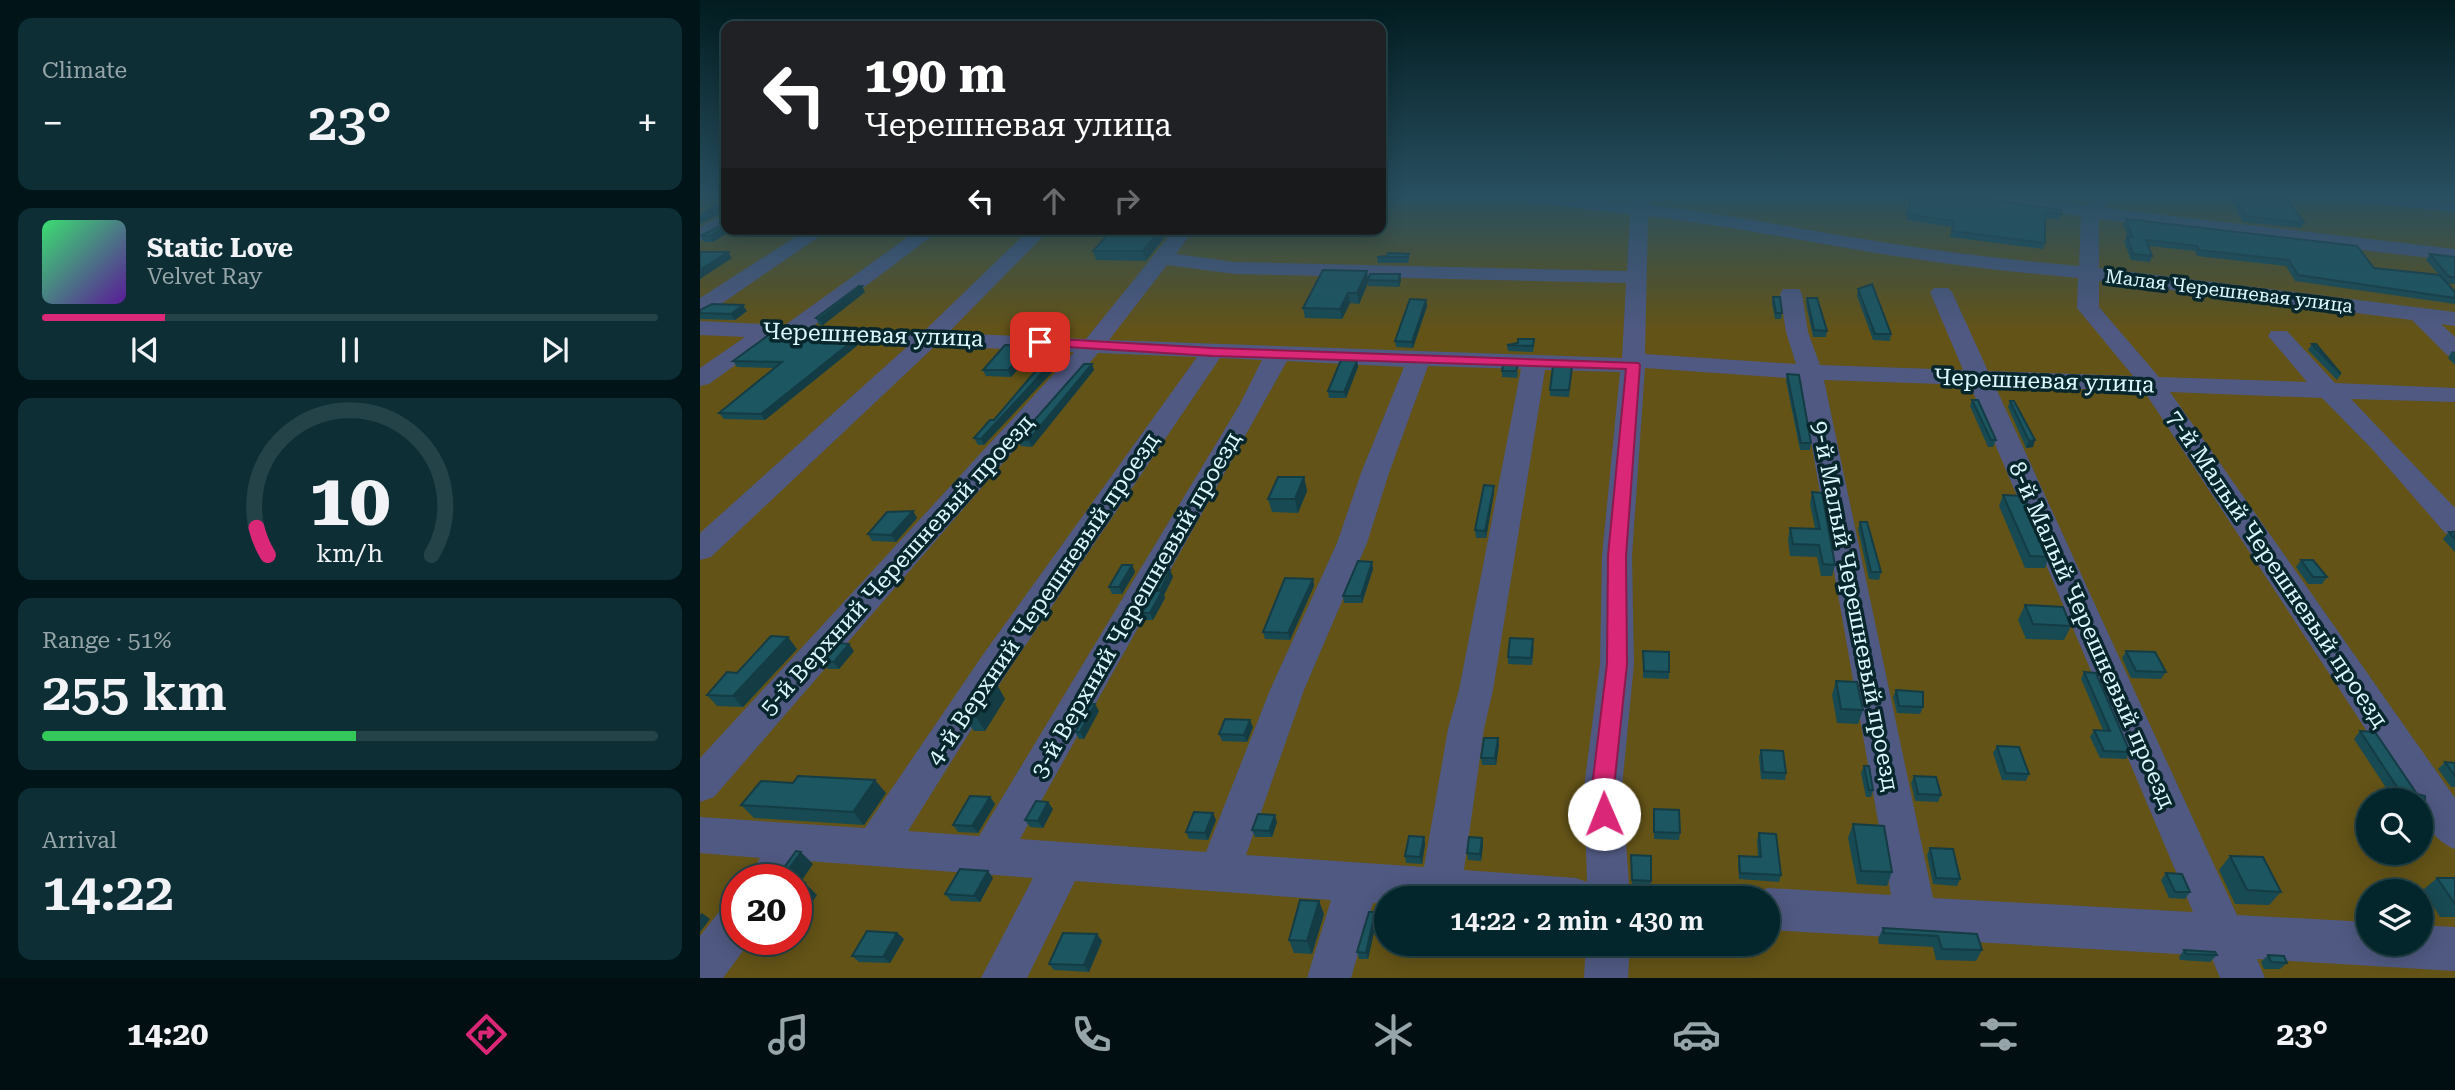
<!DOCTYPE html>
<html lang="en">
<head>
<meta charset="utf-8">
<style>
	:root { --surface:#02262c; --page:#0c2e34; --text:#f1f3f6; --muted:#96a5a9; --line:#234348; --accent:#db2777 }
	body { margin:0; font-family:"Roboto Serif",serif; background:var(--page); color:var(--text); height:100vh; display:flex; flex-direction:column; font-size:26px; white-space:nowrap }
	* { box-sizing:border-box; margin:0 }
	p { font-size:23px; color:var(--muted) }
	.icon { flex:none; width:38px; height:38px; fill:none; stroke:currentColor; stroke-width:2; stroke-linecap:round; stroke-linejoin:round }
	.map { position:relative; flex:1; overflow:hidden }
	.details { display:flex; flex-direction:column; gap:18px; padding:18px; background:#011518; width:700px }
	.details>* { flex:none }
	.top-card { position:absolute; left:21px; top:21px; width:665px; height:214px; border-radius:14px; box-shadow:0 4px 18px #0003,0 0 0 2px var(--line); background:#202124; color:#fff; overflow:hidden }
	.controls { position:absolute; left:1656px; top:788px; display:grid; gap:14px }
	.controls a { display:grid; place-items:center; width:77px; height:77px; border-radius:50%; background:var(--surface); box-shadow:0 4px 18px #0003,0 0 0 2px var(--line); font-size:35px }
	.speed { position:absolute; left:21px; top:864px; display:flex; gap:14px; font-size:35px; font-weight:700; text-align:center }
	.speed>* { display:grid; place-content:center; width:91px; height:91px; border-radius:50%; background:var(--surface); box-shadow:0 4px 18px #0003,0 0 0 2px var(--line); line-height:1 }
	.speed .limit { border:10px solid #d22; background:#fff; color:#111 }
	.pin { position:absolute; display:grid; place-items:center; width:60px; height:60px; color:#fff; margin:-30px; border-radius:14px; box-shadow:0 4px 10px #0006 }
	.me { position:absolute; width:77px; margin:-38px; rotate:359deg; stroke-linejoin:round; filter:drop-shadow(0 0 5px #0008) }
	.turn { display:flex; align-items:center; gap:24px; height:147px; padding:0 28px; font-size:32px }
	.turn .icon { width:91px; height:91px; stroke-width:2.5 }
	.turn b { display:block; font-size:49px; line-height:60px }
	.lanes { display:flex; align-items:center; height:66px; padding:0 28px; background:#0003; justify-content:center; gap:35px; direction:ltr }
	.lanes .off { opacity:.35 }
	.big { font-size:52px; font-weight:600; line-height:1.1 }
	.details .tile { flex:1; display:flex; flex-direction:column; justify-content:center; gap:10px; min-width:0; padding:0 24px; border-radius:14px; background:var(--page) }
	.details .dial { align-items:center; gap:0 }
	.dial svg { height:182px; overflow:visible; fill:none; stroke:var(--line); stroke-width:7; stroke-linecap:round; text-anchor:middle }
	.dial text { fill:var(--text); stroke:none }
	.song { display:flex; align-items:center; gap:21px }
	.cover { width:84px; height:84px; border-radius:10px; background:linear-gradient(135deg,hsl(140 70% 55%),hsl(270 70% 35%)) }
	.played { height:7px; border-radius:4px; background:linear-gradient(90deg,var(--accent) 20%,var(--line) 20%) }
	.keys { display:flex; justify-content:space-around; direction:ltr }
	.heat { display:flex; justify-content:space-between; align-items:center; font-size:38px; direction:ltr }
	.charge { height:10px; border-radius:5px; background:linear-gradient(90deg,#34c759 51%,var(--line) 0) }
	.trip { position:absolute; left:674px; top:886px; width:406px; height:70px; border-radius:35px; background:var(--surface); box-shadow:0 4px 18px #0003,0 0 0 2px var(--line); font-weight:600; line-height:70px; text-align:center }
	.tabs { display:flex; height:112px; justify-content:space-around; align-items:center; background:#010f12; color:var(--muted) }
	.tabs .icon { width:49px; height:49px }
	.tabs .on { color:var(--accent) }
	.tabs b { font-size:32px; color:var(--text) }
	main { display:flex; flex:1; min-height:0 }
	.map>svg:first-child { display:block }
</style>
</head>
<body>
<main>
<section class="details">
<div class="tile"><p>Climate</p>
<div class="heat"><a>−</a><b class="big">23°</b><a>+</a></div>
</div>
<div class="tile">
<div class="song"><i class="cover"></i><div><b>Static Love</b><p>Velvet Ray</p></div></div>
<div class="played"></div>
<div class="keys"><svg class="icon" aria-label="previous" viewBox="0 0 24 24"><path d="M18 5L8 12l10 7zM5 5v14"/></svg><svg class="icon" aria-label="pause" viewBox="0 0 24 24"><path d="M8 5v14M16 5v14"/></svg><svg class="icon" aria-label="next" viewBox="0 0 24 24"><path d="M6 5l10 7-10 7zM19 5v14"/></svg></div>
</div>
<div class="tile dial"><svg viewBox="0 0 100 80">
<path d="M14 69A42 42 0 1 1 86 69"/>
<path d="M14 69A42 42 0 0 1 9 57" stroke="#db2777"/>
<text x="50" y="56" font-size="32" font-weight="700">10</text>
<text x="50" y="72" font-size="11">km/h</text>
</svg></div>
<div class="tile"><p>Range · 51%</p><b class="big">255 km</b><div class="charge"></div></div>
<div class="tile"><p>Arrival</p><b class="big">14:22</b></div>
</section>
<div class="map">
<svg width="1755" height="978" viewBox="0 0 1755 978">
	<rect width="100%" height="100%" fill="#03323b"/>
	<path fill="#635317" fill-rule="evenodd" d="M0 194H26V229H681V194H1755V978H0ZM1668 800H1720V852H1668ZM37 880H96V940H37ZM1668 891H1720V943H1668ZM686 898H1068V943H686Z"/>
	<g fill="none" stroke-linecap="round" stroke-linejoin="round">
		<path fill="#505982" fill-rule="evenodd" d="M795 194H847L931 203V194H949V205C1025 214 1100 229 1176 241 1244 252 1311 260 1379 266L1381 216 1260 199 1251 194H1297L1386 206 1398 194H1416L1404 208 1755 249V261L1399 219V268L1755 312V326L1741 324 1755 337V357L1747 355 1712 320 1399 281V307L1459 377 1607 382 1568 336 1571 331H1587L1635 383 1755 388V402L1651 399 1755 508V536L1745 533 1673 450 1622 398 1470 392 1755 798V849C1736 842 1720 821 1720 800H1712L1444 391 1295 386 1537 915 1668 922V943H1720V925L1755 927V971L1557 959 1565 978H1520L1511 956 1068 930V898H1052L1053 894 1068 888 1191 895 1100 379 945 368 932 556 934 664 922 787 930 898H686V904L673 903 651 978H607L631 900 375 881 327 978H281L333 878 107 861 93 880H47L60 858 0 853V817L165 828 282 656 497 357 398 353 14 797 0 802V758L374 352 235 346 11 557 0 560V533L209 345 73 338 9 384 0 386V368L45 337 0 335V321L85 325 219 229H241L112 327 223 332 330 229H350L248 333 386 339 475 229H494L476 254 535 262 927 271 930 214 804 199ZM948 216C1026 226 1099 240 1176 253 1243 264 1310 272 1378 278L1377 308 1433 376 1288 371 1252 292 1248 288H1234L1230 292 1263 370 1120 365 1108 332 1102 294 1099 289H1083L1080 294 1086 332 1096 364 945 354ZM467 265 535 274 926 283 922 358 409 340ZM520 358 562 360 540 404 279 836 208 831 306 674ZM587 361 704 367 661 473 637 543 570 690 506 852 320 839ZM728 366 821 369 759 690 748 729 724 867 546 855 604 690 667 543 689 473ZM845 370 920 372 902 556 900 664 884 787 887 882 876 878 764 870 784 729 793 690ZM1124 380 1270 385 1493 912 1233 898Z
			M1625 194H1681L1755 202V212L1634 199Z
			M26 213V227L0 241V227Z
			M108 229H130L8 313 0 315V298Z
			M37 902V940H51L23 978H0V936L22 908Z
			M886 943H930L928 978H884Z"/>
	</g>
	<path fill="#184a53" d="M1212 194 1361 214 1359 220 1345 218V243L1343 249 1250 237 1252 227 1206 220Z
		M1528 194H1584L1604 223 1601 228 1543 222Z
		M1702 194H1724L1722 196Z
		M26 199V229H34L13 242H4L0 236 24 224 25 211 0 224V215Z
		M1426 219 1674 268 1739 275 1726 260 1730 254 1755 257V284L1747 283 1755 292V304L1595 281 1586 266 1497 256 1495 251 1449 246 1452 256 1450 262 1431 260 1424 242 1427 236H1428L1423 225Z
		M413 229H471L446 261 396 260 393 251Z
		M709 254V260L708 263H678L677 257Z
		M667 271 668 278 700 274 701 280 699 287 668 286V283L659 304 650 303 642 319 605 318 603 308Z
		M162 286 165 292 123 325H119L116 318Z
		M1158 289 1191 334 1190 341 1173 340 1157 296Z
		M1073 297 1082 313 1081 319H1075L1072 303Z
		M1107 298 1127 331 1126 337H1113L1106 304Z
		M726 300 727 306 713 348 696 347 695 341Z
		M0 310 47 311 35 320 0 319Z
		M818 343 834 346 833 352 808 351 807 345Z
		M1612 344 1641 374 1637 380 1608 350Z
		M158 345 65 420 24 419 19 413 75 368 37 367 33 361Z
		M1752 351 1755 352V365L1748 358Z
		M333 353 311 377 286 376 283 370Z
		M354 360 357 367 284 445H278L274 438Z
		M657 361 658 367 646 398H629L628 391Z
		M392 364 394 370 332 447 321 446 317 440Z
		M872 367 869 397 850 396V390Z
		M802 371 818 372 817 378 802 377Z
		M1087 374 1111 443 1110 450H1100L1086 381Z
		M1272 400 1296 440 1293 447H1288L1270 406Z
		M1310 401 1333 447 1326 448 1308 407Z
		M604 477 607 491 598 513 572 512 568 499Z
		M794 486V493L786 538H776L775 530Z
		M1112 492 1135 565 1132 576H1121L1117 557 1090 556 1088 539 1090 528H1115L1110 504Z
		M1303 495 1349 557 1345 568H1325L1299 506Z
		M213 511 217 518 196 542 172 541 168 534Z
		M1160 522 1181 572 1179 580 1169 579 1158 529Z
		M1749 532H1755V552L1743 539Z
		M1601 560 1627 577 1622 584H1608L1596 567Z
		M672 562 673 569 662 603H644L643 596Z
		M432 565 435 572 422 594H412L409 587Z
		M470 570 473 577 464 595 465 598 453 620H445L442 613 457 591 456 589Z
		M613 579 614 586 590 640 565 639 563 632Z
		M1325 605 1371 626 1364 640 1326 639 1318 620Z
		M834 646 832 665 808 664V657Z
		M97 649 43 707 17 706 7 695 37 673Z
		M154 651 139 669H128L123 662Z
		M943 651 969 672V679L943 678Z
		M1426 651 1466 672 1461 679 1431 678 1422 658Z
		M1384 672 1430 752 1426 759 1400 758 1390 737 1394 730H1403L1381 679Z
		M1136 681 1163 710 1158 724 1137 723 1132 695Z
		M297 685 305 699 285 731H274L264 717Z
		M1196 690 1223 707 1220 714 1197 713 1193 697Z
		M399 711 384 739H379L375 732Z
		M553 727 547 742 522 741 519 734Z
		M1660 731 1717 794 1725 800 1720 804V800H1694L1654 739Z
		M798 738 799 745 796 765H782L781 758Z
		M1297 746 1329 774 1326 781 1302 780 1293 753Z
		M1061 750 1086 773 1085 780 1061 779 1059 757Z
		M1745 762 1755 763V787H1751L1738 769Z
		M1164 766 1173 790 1171 797H1166L1161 773Z
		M1214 776 1241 795 1238 802 1215 801 1211 783Z
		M186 793 164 825 54 818 41 805Z
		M290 797 295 804 278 833 258 832 253 825Z
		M353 809 343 828 330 827 325 820Z
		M954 809 980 833 979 840 954 839Z
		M516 820 508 840 489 839 486 832Z
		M577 822 572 837H555L552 830Z
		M1153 824 1192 872 1187 886 1157 884 1148 838Z
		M1059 833 1081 875 1079 882 1039 879 1038 863 1039 856 1058 857 1057 840Z
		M724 837 725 844 722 864 706 863 705 856Z
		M782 838 783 845 781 861 768 860 767 853Z
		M1230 848 1260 879 1257 886 1233 884 1227 855Z
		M931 855 951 881 950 888 932 887Z
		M1530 856 1581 892 1569 905 1535 904 1519 870Z
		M1466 873 1490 892 1485 899 1469 898 1461 880Z
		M293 878 280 902 251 901 245 894Z
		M1737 878H1755V917H1740L1723 890Z
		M37 909V935L26 926Z
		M675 912 677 919 668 959H659L657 952Z
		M624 914 612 954 594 953 589 940Z
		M1183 928 1277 934 1282 950 1276 961 1236 960 1233 947 1179 944 1178 939Z
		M197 933 204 939 190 963 159 962 152 956Z
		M402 941 389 972 354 970 349 964Z
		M1036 943H1061V945L1059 952 1037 951Z
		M1484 950 1517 955 1510 962 1480 960 1479 957Z
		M1568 955 1587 963 1580 969H1564L1561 962Z"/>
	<path fill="#143c44" d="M21 205 25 211 0 224V216Z
		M26 226V229H34L13 242 10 236Z
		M461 229H471L446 261 443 251Z
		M28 252 32 258 0 279V270Z
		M667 271 668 283 659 304 657 293Z
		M700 274 701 280 699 287 698 281Z
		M162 286 165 292 123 325 119 319Z
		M648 293 650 303 642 319 640 309Z
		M726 300 727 306 713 348 712 342Z
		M43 305 47 311 35 320 31 314Z
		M155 339 158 345 65 420 61 414Z
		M330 346 333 353 311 377 308 370Z
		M354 360 357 367 284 445 281 439Z
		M657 361 658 367 646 398 644 392Z
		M392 364 394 370 332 447 329 440Z
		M1335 440 1333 447 1326 448 1329 441Z
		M604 477 607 491 598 513 595 499Z
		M794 486V493L786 538 785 531Z
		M213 511 217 518 196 542 191 535Z
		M672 562 673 569 662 603 661 596Z
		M432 565 435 572 422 594 419 587Z
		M470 570 473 577 464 595 465 598 453 620 450 613 462 592 461 589Z
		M613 579 614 586 590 640 588 633Z
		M88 637 97 649 43 707 33 696Z
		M149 644 154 651 139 669 134 662Z
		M297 685 305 699 285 731 276 717Z
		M395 704 399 711 384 739 380 732Z
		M550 720 553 727 547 742 544 735Z
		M798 738 799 745 796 765 795 758Z
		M175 780 186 793 164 825 153 812Z
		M290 797 295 804 278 833 272 826Z
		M348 802 353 809 343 828 338 821Z
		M513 813 516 820 508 840 505 833Z
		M575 815 577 822 572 837 569 831Z
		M724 837 725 844 722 864 720 857Z
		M782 838 783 845 781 861 780 854Z
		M101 852 113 864 96 889V880H81Z
		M288 871 293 878 280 902 274 896Z
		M105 883 117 895 96 927V896Z
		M619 901 624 914 612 954 607 941Z
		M675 912 677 919 668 959 666 953Z
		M2 913 10 919 0 932V915Z
		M197 933 204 939 190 963 183 957Z
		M397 934 402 941 389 972 384 965Z"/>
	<path fill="#1c5661" stroke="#143c44" stroke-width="2" d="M1212 194H1254L1361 210V214L1345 212V243L1252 231 1254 221 1207 214Z
		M1533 194H1584L1604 223 1546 216Z
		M26 199V226L10 236H0L24 224 25 207 21 205 0 216V215Z
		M1426 219 1657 246 1674 268 1740 275 1755 292V298L1598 275 1589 260 1499 250 1497 246 1446 240 1452 256 1433 254 1427 236 1432 237Z
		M413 229H461L443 251H393Z
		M0 252H28L0 270Z
		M688 253 709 254 707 257H677L687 256Z
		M1730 254 1755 257V277H1749Z
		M623 270 667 271 657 293H648L640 309 603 308Z
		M670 274H700L698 281 668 280Z
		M1172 284 1191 334H1175L1158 289Z
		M159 286H162L119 319 116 318Z
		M1073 297H1080L1082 313H1076Z
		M1107 298H1117L1127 331 1114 330Z
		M710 299 726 300 712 342 695 341Z
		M12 304 43 305 31 314 0 313V310Z
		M70 334 155 339 61 414 19 413 82 362 33 361Z
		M818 339H834L833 346 807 345 818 343Z
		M1612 344H1616L1641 374Z
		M305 345 330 346 308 370H283Z
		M345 360H354L281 439 274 438 290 420H294Z
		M641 360 657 361 644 392 628 391Z
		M384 364H392L329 440H317Z
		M803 365H818L816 371H802Z
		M853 366 872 367 869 390H850Z
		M1087 374 1099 375 1111 443H1101Z
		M1272 400H1278L1296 440H1291Z
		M1310 401H1314L1335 440 1329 441Z
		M578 477H604L595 499H568Z
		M784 485 794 486 785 531 775 530Z
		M1112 492 1122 493 1135 565 1123 564 1119 545 1093 544 1090 528 1120 529Z
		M1303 495 1323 496 1349 557 1330 556Z
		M213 511 191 535 168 534 187 512Z
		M1160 522H1167L1181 572H1171Z
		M1749 532H1755V539Z
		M1601 560H1613L1627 577H1613Z
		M658 561 672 562 661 596H643Z
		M422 565H432L419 587H409Z
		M467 570H470L461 589H456Z
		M585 578 613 579 588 633 563 632Z
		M455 591H462L450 613H442Z
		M1325 605 1363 607 1371 626 1333 624Z
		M71 636 88 637 33 696 7 695 27 672 37 673Z
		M810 638 833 639 831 658 808 657Z
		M139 643 149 644 134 662H123Z
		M943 651 969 652V672L944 671Z
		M1426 651 1455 652 1466 672 1436 671Z
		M1384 672 1396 673 1430 752 1404 751 1394 730 1410 731Z
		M1136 681 1157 682 1163 710 1141 709Z
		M285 684 297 685 276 717H264Z
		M1196 690 1223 692V707L1199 706Z
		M391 704H395L380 732H375Z
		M525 719 550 720 544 735 519 734Z
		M1660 731 1675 732 1717 794 1725 796V800L1705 799Z
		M784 738H798L795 758H781Z
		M1297 746 1319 747 1329 774 1306 773Z
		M1061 750 1083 751 1086 773 1063 772Z
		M1745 762 1755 763V776Z
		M1164 766H1169L1173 790H1169Z
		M98 776 175 780 153 812 41 805 61 781 93 783Z
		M1214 776 1236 777 1241 795 1218 794Z
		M270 796 290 797 272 826 253 825Z
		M336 801 348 802 338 821 325 820Z
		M954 809 979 810 980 833 954 832Z
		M494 812 513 813 505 833 486 832Z
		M558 814 575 815 569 831 552 830Z
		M1153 824 1184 826 1192 872 1161 871Z
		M1059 833 1076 834 1081 875 1040 873 1039 856 1061 857Z
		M709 836 724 837 720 857 705 856Z
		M769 837 782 838 780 854 767 853Z
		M1230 848 1253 849 1260 879 1236 878Z
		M96 851 101 852 81 880H59L66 870 83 869Z
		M931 855 951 856V881L932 880Z
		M1530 856 1563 857 1581 892 1547 890Z
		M260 869 288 871 274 896 245 894Z
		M1466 873 1482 874 1490 892H1475Z
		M1737 878H1755V904Z
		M96 883H105L96 896Z
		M600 900 619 901 607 941 589 940Z
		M26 909H37V927L26 926Z
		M669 912H675L666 953 657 952Z
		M1183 928 1277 934 1282 950 1242 949 1238 936 1184 933Z
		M167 931 197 933 183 957 152 956Z
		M363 933 397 934 384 965 349 964Z
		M1038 943H1061V945L1038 944Z
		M1484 950 1515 952 1517 955 1486 954Z
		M1568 955 1584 956 1587 963 1571 962Z"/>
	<linearGradient id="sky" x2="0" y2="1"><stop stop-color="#021c20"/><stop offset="0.59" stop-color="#284f60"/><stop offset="1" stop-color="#284f60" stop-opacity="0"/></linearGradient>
	<rect width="1755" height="331" fill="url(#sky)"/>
	<path fill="#db2777" stroke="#8e194d" stroke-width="2" d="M340 338 513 348 938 363 940 365 926 556 927 664 914 787 916 814 912 822 904 824 897 822 893 814 892 787 907 664 908 556 926 369 513 356 335 345 333 342Z"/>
	<g text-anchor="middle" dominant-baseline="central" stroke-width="7" stroke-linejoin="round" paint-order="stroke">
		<g font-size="19" fill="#dcf8fe" stroke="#08272d">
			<text transform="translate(1529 291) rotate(7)">Малая Черешневая улица</text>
		</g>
		<g font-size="23" fill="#dcf8fe" stroke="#08272d">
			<text transform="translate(173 335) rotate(2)">Черешневая улица</text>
			<text transform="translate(1344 381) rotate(2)">Черешневая улица</text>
			<text transform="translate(197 565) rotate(-48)">5-й Верхний Черешневый проезд</text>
			<text transform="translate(1577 569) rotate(56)">7-й Малый Черешневый проезд</text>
			<text transform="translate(343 599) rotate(-56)">4-й Верхний Черешневый проезд</text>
			<text transform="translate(436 605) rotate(-60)">3-й Верхний Черешневый проезд</text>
			<text transform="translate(1155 606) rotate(79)">9-й Малый Черешневый проезд</text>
			<text transform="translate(1392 635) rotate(66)">8-й Малый Черешневый проезд</text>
		</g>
	</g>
</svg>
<div class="controls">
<a><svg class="icon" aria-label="search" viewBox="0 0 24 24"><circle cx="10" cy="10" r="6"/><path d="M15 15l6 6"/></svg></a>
<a><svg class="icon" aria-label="layers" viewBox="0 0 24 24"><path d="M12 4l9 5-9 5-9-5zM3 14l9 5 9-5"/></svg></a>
</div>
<div class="speed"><div class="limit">20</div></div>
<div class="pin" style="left:340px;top:342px;background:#d93025"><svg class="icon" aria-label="arrive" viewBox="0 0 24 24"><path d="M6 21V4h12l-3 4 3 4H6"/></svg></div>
<svg class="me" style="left:904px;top:814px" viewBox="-20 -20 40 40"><circle r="19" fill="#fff"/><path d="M0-13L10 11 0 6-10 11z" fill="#db2777"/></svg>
<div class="trip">14:22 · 2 min · 430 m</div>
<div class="top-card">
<div class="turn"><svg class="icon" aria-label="left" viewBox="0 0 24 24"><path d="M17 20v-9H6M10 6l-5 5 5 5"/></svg><div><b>190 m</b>Черешневая улица</div></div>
<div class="lanes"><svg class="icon" aria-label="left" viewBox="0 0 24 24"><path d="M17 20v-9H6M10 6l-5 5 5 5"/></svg><svg class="icon off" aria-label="ahead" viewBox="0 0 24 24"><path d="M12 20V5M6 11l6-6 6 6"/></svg><svg class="icon off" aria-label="right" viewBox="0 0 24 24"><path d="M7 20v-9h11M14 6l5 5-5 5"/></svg></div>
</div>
</div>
</main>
<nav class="tabs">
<b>14:20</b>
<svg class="icon on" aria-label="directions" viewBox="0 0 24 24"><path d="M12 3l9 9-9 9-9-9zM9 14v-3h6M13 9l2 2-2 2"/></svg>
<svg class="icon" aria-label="music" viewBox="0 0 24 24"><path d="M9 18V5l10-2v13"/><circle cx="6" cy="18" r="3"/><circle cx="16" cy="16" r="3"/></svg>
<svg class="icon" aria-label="phone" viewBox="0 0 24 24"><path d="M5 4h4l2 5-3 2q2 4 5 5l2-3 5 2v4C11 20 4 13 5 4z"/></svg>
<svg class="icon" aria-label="climate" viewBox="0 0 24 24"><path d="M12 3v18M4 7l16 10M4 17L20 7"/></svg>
<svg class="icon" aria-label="car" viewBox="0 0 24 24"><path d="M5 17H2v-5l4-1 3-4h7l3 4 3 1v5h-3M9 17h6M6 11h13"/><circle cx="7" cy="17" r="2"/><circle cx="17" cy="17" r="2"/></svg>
<svg class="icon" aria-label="filters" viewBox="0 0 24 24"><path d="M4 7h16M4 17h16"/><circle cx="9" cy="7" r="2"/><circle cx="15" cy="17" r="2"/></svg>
<b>23°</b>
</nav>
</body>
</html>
